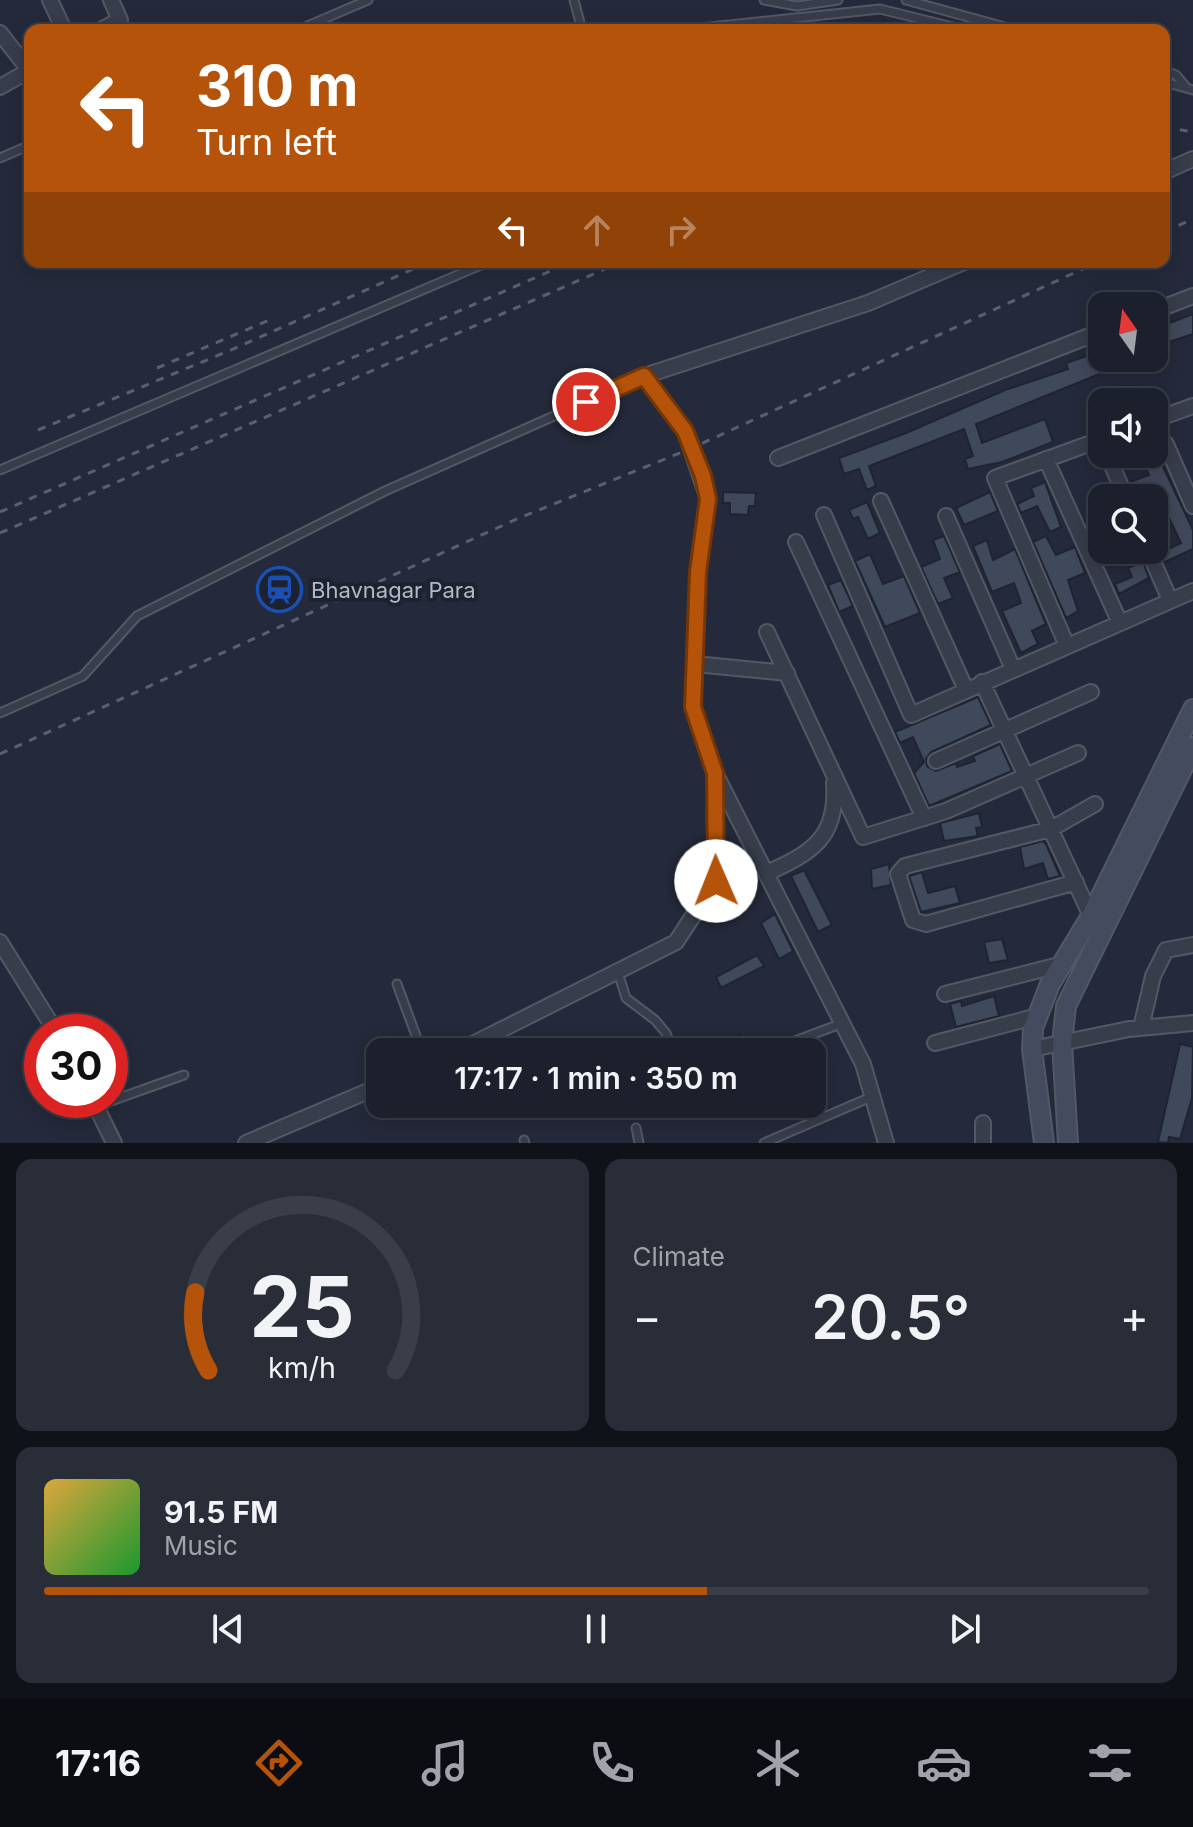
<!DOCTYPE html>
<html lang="en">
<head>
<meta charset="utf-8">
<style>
	:root { --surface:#1b202c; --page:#282d38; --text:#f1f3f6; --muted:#a0a3a9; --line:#393e48; --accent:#b45309 }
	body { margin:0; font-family:Inter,sans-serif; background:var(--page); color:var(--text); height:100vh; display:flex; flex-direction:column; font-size:30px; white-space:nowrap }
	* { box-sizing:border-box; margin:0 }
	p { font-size:26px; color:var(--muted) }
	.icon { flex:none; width:44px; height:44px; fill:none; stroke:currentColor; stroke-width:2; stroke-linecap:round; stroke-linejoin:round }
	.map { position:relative; height:1143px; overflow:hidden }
	.sheet { display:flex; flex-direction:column; gap:16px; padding:16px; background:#0f1218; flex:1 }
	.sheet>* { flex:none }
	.guide { position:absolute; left:24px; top:24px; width:1146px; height:244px; border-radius:16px; box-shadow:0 4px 20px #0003,0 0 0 2px var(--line); background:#b45309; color:#fff; overflow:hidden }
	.needle { width:52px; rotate:346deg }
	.buttons { position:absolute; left:1088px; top:292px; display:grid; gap:16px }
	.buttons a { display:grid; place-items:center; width:80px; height:80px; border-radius:16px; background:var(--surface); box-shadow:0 4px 20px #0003,0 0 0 2px var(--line); font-size:40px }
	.speed { position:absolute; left:24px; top:1014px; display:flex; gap:16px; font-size:40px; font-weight:700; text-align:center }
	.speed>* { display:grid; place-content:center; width:104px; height:104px; border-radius:50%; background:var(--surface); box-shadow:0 4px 20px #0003,0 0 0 2px var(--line); line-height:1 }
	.speed .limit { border:12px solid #d22; background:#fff; color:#111 }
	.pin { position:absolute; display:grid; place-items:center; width:68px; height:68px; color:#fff; margin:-34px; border:4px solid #fff; border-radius:50%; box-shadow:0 2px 8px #0007 }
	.me { position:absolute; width:88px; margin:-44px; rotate:359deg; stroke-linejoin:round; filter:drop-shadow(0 0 6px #0008) }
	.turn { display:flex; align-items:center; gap:28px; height:168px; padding:0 40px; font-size:36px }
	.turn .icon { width:104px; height:104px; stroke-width:2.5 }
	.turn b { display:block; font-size:56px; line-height:68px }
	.lanes { display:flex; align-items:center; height:76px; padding:0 40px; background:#0003; justify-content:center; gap:40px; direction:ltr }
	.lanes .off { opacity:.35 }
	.big { font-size:60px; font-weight:600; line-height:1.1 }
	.sheet .card { flex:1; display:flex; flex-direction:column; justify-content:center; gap:12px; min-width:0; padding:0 28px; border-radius:16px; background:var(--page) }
	.sheet .dial { align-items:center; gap:0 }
	.dial svg { height:208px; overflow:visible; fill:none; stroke:var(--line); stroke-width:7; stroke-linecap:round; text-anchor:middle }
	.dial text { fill:var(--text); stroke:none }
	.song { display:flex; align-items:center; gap:24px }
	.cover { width:96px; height:96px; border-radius:12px; background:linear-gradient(135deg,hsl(40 70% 55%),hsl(130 70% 35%)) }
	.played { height:8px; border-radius:4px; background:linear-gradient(90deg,var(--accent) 60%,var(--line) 60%) }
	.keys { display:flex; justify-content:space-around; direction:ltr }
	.heat { display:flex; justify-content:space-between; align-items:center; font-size:44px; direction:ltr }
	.sheet .tiles { flex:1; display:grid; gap:16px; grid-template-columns:1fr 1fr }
	.card:last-child { grid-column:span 2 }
	.trip { position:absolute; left:366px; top:1038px; width:460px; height:80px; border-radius:16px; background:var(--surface); box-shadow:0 4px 20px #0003,0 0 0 2px var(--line); font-weight:600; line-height:80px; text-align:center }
	.tabs { display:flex; height:128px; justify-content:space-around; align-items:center; background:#0b0d12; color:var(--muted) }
	.tabs .icon { width:56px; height:56px }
	.tabs .on { color:var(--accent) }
	.tabs b { font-size:36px; color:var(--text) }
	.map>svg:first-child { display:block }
</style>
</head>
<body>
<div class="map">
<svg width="1193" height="1143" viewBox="0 0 1193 1143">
	<rect width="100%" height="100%" fill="#242a3b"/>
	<path fill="#40485b" stroke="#1e2432" stroke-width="2" d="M1193 314V334L1154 347V329Z
		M1092 354 1093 358H1139L976 424 982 443 1045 419 1053 442 1002 462 968 469 965 459 973 456 964 429 869 466 876 486 867 490 859 469 844 474 839 458 906 433 1005 390 1068 369 1066 363Z
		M1157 454 1193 530V549L1165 562 1160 553 1181 543 1163 505 1154 509V498H1136L1130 482 1149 475 1142 460Z
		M1045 482 1061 527 1050 532 1037 506 1021 513 1017 504 1034 496 1031 488Z
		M723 492 756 493 755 506H749L748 515 730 514V503H723Z
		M990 492 998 511 964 525 956 508Z
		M867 502 880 533 868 539 858 517 853 519 849 510Z
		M944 536 960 572 944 578 953 598 938 604 921 567 940 559 933 540Z
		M1046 536 1056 555 1075 547 1085 573 1068 580 1078 611 1066 618 1033 542Z
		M987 540 993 560 1015 549 1046 624 1032 631 1038 644 1021 653 1002 611 1021 603 1014 583 992 592 973 546Z
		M870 554 883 584 904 576 920 613 885 627 855 561Z
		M1143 562 1149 578 1119 594 1115 584 1132 577 1128 568Z
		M841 580 853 606 839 612 828 585Z
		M978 697 991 725 931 752 926 759 927 766 936 771 956 763 957 767 975 761 973 756 1000 744 1012 771 929 806 914 773 924 762 913 737 900 743 895 732Z
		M979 813 982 827 976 828 978 836 944 841 940 823Z
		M1043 841 1046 844 1060 876 1048 879 1043 863 1024 869 1020 847Z
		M889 864 891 885 872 889 871 869Z
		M804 870 832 925 818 932 791 876Z
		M922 872 928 893 955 886 960 903 921 912 909 876Z
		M775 914 793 951 779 959 761 923Z
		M1002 939 1008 960 989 963 984 942Z
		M757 955 764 966 721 988 716 977Z
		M994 996 999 1016 956 1027 950 1004 961 1001 962 1006Z
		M740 1034 746 1052H705L719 1044Z
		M1180 1044 1193 1047 1192 1098 1180 1139 1169 1137 1168 1143 1158 1142Z"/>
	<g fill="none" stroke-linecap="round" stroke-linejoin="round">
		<defs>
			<path id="lane" d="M574 0 582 30
				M764 0 797 6 838 0
				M906 0 1016 30
				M298 30 368 0
				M681 30 880 9 965 30
				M1164 70 1176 75 1187 88
				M1164 82 1193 90
				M0 158 30 145
				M0 470 488 262
				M0 713 83 676 137 616 385 491 644 376
				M618 972 626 998 655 1020 666 1033 673 1052
				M397 984 422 1052
				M768 1051 843 1023
				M97 1106 184 1075
				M636 1128 639 1143
				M524 1140 525 1143
				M764 1143 871 1097"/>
			<path id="street" d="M50 0 64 30
				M101 30 120 20 111 0
				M0 33 29 70
				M0 87 30 70
				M1164 172 1193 159
				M1154 311 1193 296
				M1154 420 1193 406
				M1166 444 1193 506
				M1107 454 1126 498
				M778 458 1102 331
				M1046 459 1120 623
				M881 501 966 690
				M824 515 911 715 1193 591
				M946 516 1013 669
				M796 542 924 818
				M1148 550 1170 600
				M767 632 863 837 946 811 1078 753
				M1067 646 995 478 1102 439
				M695 664 787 673
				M982 682 1091 916 1096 919
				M936 761 1091 692
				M767 873C812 853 838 837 834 783
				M1076 882 926 924 913 920 898 874 905 866 1051 829 1095 804
				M0 942 56 1032
				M945 994 1063 964
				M1141 1028 1153 976 1166 950 1193 945
				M935 1043 1038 1016
				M1032 1049 1129 1029 1193 1023
				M457 1052 676 942 716 881 715 777
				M93 1100 114 1143
				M983 1123V1143
				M246 1143 380 1086
				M886 1143 863 1064 715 773 693 707 698 572 708 499 685 431 644 376 868 303 964 262"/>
			<path id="secondary" d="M1044 1143 1032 1049 1033 1028 1050 984 1091 916 1193 709
				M1068 1143 1062 1043 1066 1006 1193 747"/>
		</defs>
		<use href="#lane" stroke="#525866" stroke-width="11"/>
		<use href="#street" stroke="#525866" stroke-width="18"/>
		<use href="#secondary" stroke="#525866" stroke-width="22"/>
		<use href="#lane" stroke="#373d4b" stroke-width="7"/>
		<use href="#street" stroke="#373d4b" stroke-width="14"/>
		<use href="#secondary" stroke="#454b5e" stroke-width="18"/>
		<path stroke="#596072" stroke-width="3" stroke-dasharray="8 8" stroke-linecap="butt" d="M1164 127 1193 132
			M1164 232 1193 219
			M157 368 274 318
			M38 430 231 350 429 262
			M0 512 571 262
			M0 533 621 262
			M0 754 519 518 692 448 1098 262"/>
	</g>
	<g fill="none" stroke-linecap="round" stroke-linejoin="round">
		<defs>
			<path id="route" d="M586 402 644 376 685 431 703 476 708 499 698 572 693 707 715 773 716 881"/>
		</defs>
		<use href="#route" stroke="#753606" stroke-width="20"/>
		<use href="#route" stroke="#b45309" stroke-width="14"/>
	</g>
	<defs>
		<symbol id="station-ring" viewBox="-11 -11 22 22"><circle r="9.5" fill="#1c2230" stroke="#1a4fb4" stroke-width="1.5"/><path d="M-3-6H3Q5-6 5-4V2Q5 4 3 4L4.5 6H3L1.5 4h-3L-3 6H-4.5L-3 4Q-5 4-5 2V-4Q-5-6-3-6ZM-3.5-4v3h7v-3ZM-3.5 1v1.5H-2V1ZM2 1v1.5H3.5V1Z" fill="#1a4fb4"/></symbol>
	</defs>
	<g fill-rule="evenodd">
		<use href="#station-ring" x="254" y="564" width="51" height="51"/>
	</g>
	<g text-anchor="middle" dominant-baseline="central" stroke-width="8" stroke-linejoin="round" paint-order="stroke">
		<g font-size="22" fill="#b3b8c7" stroke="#1c2230" text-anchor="start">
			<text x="311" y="590">Bhavnagar Para</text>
		</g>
	</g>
</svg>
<div class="buttons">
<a><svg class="needle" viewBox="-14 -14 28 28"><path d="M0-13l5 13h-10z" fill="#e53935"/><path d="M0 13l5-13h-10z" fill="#a0a3a9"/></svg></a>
<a><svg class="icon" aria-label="sound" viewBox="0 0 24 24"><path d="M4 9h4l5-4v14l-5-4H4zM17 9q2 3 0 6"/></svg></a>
<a><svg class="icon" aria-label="search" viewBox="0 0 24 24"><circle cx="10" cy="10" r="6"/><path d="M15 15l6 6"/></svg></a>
</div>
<div class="speed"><div class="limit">30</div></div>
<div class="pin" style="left:586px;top:402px;background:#d93025"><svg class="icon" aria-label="arrive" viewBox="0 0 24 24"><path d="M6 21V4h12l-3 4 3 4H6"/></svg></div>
<svg class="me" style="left:716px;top:881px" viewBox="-20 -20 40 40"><circle r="19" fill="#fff"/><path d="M0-13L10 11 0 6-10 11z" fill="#b45309"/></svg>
<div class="trip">17:17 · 1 min · 350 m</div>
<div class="guide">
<div class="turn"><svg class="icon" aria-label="left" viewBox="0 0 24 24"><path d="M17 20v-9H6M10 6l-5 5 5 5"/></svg><div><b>310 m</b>Turn left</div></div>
<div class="lanes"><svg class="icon" aria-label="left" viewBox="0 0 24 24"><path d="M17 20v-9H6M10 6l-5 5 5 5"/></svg><svg class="icon off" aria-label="ahead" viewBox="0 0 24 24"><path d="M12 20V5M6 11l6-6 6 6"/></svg><svg class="icon off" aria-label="right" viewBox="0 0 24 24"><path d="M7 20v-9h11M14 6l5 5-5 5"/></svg></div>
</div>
</div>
<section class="sheet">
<div class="tiles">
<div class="card dial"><svg viewBox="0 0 100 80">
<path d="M14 69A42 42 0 1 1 86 69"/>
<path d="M14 69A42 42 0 0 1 9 39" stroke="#b45309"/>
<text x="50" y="56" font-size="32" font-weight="700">25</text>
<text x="50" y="72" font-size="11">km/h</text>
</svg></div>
<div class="card"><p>Climate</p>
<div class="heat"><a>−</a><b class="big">20.5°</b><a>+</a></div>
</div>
<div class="card">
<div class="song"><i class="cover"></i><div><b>91.5 FM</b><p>Music</p></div></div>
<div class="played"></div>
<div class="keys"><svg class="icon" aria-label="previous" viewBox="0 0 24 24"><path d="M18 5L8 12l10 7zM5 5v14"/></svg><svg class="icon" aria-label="pause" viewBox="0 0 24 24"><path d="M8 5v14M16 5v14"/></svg><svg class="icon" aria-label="next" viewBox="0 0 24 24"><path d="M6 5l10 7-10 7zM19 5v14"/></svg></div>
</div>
</div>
</section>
<nav class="tabs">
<b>17:16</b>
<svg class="icon on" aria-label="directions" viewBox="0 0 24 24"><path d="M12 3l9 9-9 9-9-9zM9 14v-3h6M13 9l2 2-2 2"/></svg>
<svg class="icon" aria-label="music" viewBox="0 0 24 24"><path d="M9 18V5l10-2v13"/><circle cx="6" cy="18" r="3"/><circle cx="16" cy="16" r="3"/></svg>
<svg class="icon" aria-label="phone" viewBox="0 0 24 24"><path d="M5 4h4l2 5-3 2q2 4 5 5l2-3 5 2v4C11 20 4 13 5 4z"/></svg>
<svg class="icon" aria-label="climate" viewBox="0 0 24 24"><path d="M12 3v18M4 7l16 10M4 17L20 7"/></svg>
<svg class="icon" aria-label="car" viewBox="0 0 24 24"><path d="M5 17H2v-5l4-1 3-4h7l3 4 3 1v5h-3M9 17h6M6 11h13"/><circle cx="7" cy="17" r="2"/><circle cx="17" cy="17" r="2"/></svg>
<svg class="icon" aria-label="filters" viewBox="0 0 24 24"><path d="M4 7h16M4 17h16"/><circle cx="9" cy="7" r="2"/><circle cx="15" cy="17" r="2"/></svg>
</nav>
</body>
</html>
